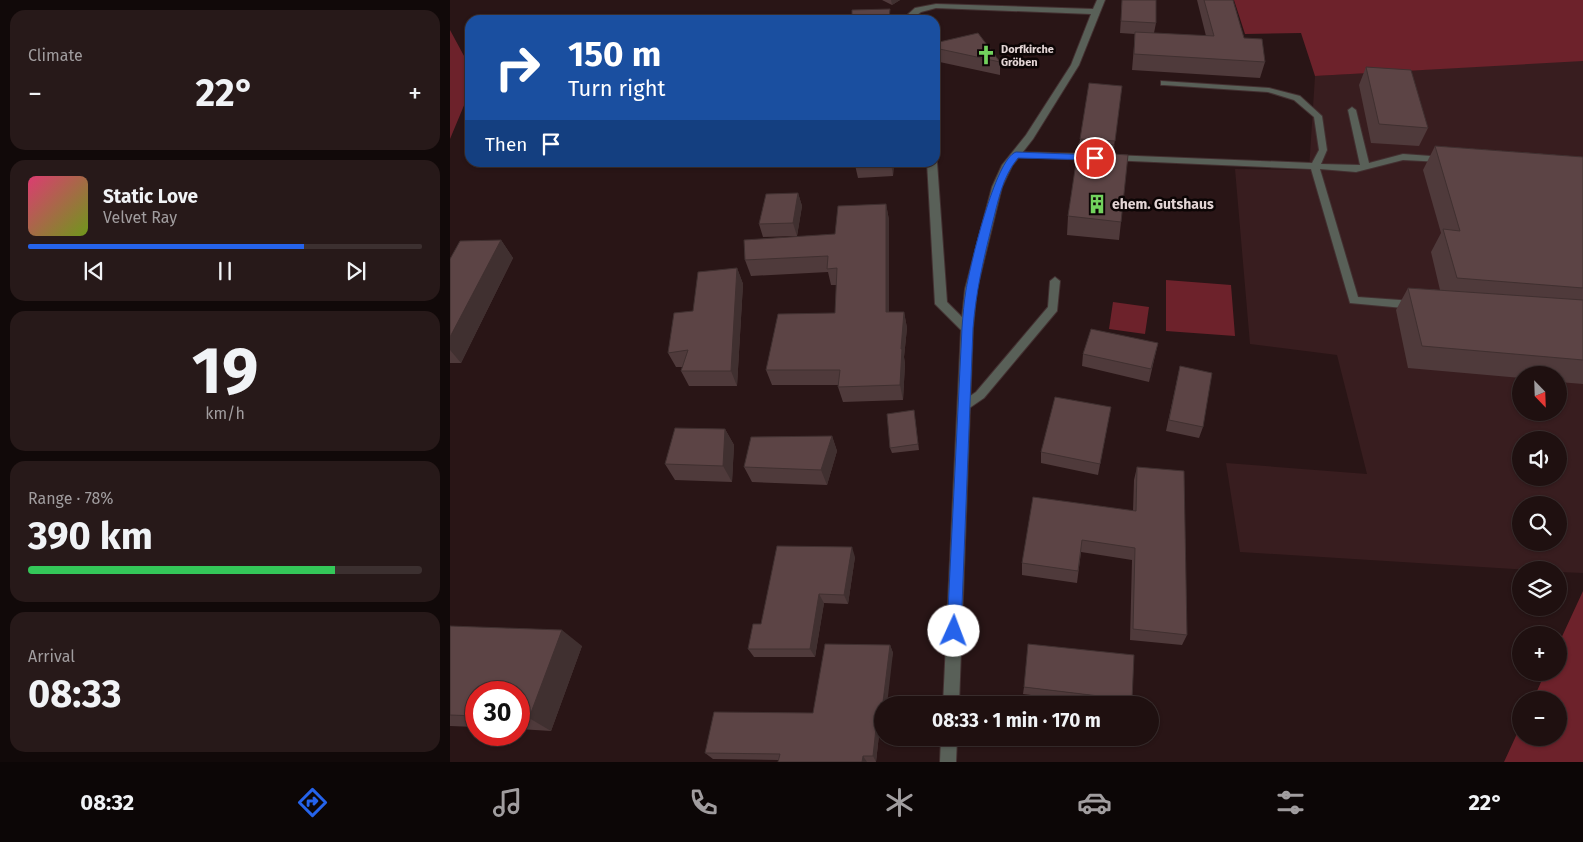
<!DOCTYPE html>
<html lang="en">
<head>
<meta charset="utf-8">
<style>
	:root { --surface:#1f1010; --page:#271919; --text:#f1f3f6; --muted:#a19d9f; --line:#3c3030; --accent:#2563eb }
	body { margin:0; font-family:"Fira Sans",sans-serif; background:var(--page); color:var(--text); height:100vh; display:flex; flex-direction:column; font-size:19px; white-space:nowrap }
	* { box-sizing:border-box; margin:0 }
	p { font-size:16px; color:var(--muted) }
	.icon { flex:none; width:28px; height:28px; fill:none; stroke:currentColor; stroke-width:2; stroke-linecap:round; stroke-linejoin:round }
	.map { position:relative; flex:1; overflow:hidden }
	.details { display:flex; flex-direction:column; gap:10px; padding:10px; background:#110909; width:450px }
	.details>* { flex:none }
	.banner { position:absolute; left:15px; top:15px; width:475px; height:152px; border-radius:15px; box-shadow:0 1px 4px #0004,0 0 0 1px var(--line); background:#1a4fa0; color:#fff; overflow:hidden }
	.needle { width:32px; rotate:157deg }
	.tools { position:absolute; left:1062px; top:366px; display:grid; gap:10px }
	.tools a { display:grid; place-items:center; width:55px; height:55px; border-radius:50%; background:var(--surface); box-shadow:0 1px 4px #0004,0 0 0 1px var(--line); font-size:25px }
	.speed { position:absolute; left:15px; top:681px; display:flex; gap:10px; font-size:25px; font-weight:700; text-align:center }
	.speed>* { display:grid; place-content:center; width:65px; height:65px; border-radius:50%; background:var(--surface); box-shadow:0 1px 4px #0004,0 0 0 1px var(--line); line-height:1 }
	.speed .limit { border:8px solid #d22; background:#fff; color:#111 }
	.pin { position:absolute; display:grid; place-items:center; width:42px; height:42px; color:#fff; margin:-21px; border:2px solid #fff; border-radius:50%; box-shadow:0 1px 5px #0007 }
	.me { position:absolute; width:55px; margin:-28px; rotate:2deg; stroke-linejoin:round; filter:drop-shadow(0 0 4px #0008) }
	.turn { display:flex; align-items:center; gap:18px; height:105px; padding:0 20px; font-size:22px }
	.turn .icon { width:65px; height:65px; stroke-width:2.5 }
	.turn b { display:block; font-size:35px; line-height:42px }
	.then { display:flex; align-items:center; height:48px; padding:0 20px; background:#0003; gap:10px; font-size:19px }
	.big { font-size:38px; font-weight:700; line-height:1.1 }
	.details .widget { flex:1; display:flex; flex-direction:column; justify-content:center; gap:8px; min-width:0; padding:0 18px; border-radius:15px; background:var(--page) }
	.details .dial { align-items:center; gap:0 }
	.dial b { font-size:65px; line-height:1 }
	.song { display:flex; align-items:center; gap:15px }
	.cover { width:60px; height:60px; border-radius:8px; background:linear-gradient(135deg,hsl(340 70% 55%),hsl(80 70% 35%)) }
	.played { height:5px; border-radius:2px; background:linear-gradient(90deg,var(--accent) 70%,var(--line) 70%) }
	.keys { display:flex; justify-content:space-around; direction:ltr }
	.heat { display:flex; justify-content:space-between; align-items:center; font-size:28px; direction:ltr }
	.charge { height:8px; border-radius:4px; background:linear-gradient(90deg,#34c759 78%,var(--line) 0) }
	.trip { position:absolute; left:424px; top:696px; width:285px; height:50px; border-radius:25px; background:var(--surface); box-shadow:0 1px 4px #0004,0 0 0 1px var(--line); font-weight:700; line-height:50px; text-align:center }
	.menu { display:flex; height:80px; justify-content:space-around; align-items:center; background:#0c0606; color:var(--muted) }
	.menu .icon { width:35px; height:35px }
	.menu .on { color:var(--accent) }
	.menu b { font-size:22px; color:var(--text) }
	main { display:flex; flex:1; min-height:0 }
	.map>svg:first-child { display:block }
</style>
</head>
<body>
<main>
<section class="details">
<div class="widget"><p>Climate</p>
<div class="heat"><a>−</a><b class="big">22°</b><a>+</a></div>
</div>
<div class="widget">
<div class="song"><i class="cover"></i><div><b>Static Love</b><p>Velvet Ray</p></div></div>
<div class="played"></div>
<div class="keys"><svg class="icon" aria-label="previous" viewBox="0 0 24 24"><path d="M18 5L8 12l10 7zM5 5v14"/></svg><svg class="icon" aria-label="pause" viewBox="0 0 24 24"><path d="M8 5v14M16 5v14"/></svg><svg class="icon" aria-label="next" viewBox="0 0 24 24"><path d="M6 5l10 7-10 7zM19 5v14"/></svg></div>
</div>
<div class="widget dial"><b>19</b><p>km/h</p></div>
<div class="widget"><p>Range · 78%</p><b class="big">390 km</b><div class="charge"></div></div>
<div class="widget"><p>Arrival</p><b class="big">08:33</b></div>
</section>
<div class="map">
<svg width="1133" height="762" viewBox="0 0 1133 762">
	<rect width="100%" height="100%" fill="#291516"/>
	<path fill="#381d1f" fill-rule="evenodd" d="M1131 60 1133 61V573L1109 572V570H1082L790 552 776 463 917 474 887 355 800 344 785 169 859 170 865 76ZM1071 375H1109V412H1071ZM1071 440H1109V478H1071ZM1071 505H1109V542H1071Z"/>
	<path fill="#6d222b" d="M784 0H1133V61L865 76 851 33 795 34Z
		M0 30 20 67V91L0 139Z
		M716 280 781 285 785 336 716 331Z
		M663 302 699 307 695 334 659 329Z
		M1133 591V762H1054L1071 725V738H1109V700H1083L1095 673 1109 672V643Z"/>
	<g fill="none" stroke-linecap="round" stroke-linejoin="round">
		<defs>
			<path id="lane" d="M711 81 819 88 850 96 872 116 877 150 871 164 910 165 898 110 902 107 906 110 919 163 953 154 995 157V161L992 162 953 160 906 172 870 169 908 297 964 301 969 305 968 308 964 309 900 303 861 169 659 160 658 158 662 155 862 163 869 150 864 117 844 100 818 92 714 85H711Z
				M566 152 641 154 645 157 641 160 563 157V153Z
				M605 277 610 281 607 311 534 398 518 409H510L508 406 510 403 526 392 598 307 600 281Z"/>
			<path id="street" d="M647 0H655L629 65 583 139 562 166 552 187 527 289 523 328 509 705H493L511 330 485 304 477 162H485V160L487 162 497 302 512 317 515 289 542 187 552 165 576 135 621 65 641 14 486 8 471 12 463 18V20H455V17L465 8 486 4 643 9Z
				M491 738H507L506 762H490Z"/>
		</defs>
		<use href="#lane" stroke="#433031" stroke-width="2"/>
		<use href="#street" stroke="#433031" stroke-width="2"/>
		<use href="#lane" fill="#596058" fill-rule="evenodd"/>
		<use href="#street" fill="#596058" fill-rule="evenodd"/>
	</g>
	<path fill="#4f3a3b" d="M432 0H450L442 5Z
		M672 0 706 23 704 33 756 36 747 0H783L794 38 815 62 810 78 682 70 685 34 670 33Z
		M485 43 550 62V75L485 61Z
		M916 67 978 128 969 146 921 143 909 85Z
		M672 86 663 154 671 222 669 240 617 235 618 216 630 139Z
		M985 146 1133 157V384L1109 382V375H1071V378L958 368 946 310 958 288 990 290 981 252 991 233 973 170Z
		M444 162 443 176 408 178 405 165Z
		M348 193 352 206 347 236 313 237 309 224Z
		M436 204 439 220V312H454L457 328 454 357 455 364 453 400 393 402 388 387 389 385H322L316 370 385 313 387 285H381L378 272 301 276 295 260 385 234Z
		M51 240 63 258 11 363H0V259Z
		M287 268 293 284 287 386H239L231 371 233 367H226L218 353 243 311Z
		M708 343 699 382 632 366 633 354Z
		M730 366 753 427 749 438 716 431Z
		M661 407 648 475 591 463V452Z
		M464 410 469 450 442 453 440 448Z
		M275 429 284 445 282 482 225 480 215 464Z
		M382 436 387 451 377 485 302 482 294 467Z
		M687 467 737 635 732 645 680 640 682 560 631 552 627 583 572 575V563L683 511 684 480Z
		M405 557 398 604 374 603 365 657H304L298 649 311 624Z
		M0 626 132 646 101 731 69 729V692H26V727L0 726Z
		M440 645 443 653 432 705V717H431L426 762H328L329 760 263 759 255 753 363 713Z
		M574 687 682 700 680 705H661L573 694Z"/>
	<path fill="#403030" d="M441 0H450L442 5Z
		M441 162H444L443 176 441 163Z
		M348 193 352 206 347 236 343 223Z
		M436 204 439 220V328L436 312Z
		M51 240 63 258 11 363 0 350V337Z
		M287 268 293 284 287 386 281 371Z
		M454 312 457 328 454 357 455 364 453 400 450 385 451 349Z
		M275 429 284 445 282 482 273 466Z
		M382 436 387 451 377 485 371 470Z
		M402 547 405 557 398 604 394 595Z
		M369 594 374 603 365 657 360 649Z
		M112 630 132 646 101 731 79 718Z
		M440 645 443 653 437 705H433Z
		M428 710 431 717 426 762 423 756Z
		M413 756 417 762H412Z"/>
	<path fill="#5c4445" stroke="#403030" d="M672 0H706V23L671 21Z
		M754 0H783L794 38 812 39 815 62 684 54 685 32 764 36Z
		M440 9 439 20H402V10Z
		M528 33 550 62 485 48V43Z
		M916 67 961 70 978 128 929 124Z
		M639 83 672 86 665 141 630 139Z
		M629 143 664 145 663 154 678 155 671 222 618 216Z
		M985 146 1133 157V288L1007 278 993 229 1010 231Z
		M405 162H441V163L405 165Z
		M348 193 343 223 309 224 316 194Z
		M436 204V312H454L451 349H452L450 385 388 387 390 370H316L328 314 385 313 387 268 377 269 378 256 295 260 294 240 385 234 388 206Z
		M51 240 0 337V259L10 241Z
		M287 268 281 371H231L238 350 218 353 224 313 243 311 248 272Z
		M958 288 1133 300V360L972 346Z
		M641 329 708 343 701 369 633 354Z
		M730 366 762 373 753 427 719 420Z
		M605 397 661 407 650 464 591 452Z
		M464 410 468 444 440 448 437 414Z
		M225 428 275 429 273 466 215 464Z
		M382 436 371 470 294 467 301 437Z
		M687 467 734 471 737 635 683 629 685 548 632 540 628 571 572 563 583 497 686 511Z
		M327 546 402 547 394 595 369 594 360 649H298L303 624H311Z
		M0 626 112 630 79 718H69V692H26V716L0 715Z
		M375 644 440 645 432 710H428L423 756H413L412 762H328L330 754 255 753 264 712 363 713Z
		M578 644 684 655 682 700 574 687Z"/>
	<path fill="#2563eb" stroke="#184099" d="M566 152 645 155 650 158 645 160 568 158C552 177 548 202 542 225 533 261 526 292 523 328L511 631 509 636 504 638 499 636 497 631 512 328C513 315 514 302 516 290 520 266 545 159 566 152Z"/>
	<defs>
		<symbol id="church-bare" viewBox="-9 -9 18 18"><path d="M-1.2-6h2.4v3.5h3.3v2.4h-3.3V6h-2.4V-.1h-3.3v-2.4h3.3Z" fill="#72d25d" stroke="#0c0505" stroke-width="2.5" paint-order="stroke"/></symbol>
		<symbol id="building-bare" viewBox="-9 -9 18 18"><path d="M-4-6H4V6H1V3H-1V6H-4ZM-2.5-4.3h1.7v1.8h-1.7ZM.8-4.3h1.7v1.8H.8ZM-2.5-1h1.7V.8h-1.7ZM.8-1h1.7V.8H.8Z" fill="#72d25d" stroke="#0c0505" stroke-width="2.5" paint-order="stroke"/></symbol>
	</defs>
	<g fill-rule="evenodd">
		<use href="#church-bare" x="522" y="41" width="28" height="28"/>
		<use href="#building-bare" x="633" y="190" width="28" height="28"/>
	</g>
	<g text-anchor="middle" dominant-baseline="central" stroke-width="5" stroke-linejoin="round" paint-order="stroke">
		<g font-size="11" font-weight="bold" fill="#e3d5d5" stroke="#0c0505" text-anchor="start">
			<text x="551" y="49">Dorfkirche<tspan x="551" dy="13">Gröben</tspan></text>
		</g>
		<g font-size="14" font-weight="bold" fill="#e3d5d5" stroke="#0c0505" text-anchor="start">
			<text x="662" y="204">ehem. Gutshaus</text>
		</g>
	</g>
</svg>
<div class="tools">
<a><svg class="needle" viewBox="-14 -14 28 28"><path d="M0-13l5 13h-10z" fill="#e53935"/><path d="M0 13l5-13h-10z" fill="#a19d9f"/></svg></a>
<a><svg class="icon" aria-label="sound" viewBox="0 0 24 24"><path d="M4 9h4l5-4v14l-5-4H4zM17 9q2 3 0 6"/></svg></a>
<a><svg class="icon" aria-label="search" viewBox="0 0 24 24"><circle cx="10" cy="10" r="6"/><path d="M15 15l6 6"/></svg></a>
<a><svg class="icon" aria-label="layers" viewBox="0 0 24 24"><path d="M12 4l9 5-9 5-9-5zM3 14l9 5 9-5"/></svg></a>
<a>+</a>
<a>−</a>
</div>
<div class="speed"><div class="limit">30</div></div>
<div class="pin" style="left:645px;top:158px;background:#d93025"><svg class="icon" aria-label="arrive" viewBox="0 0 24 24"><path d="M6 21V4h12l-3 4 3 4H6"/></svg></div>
<svg class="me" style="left:504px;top:631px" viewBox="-20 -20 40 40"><circle r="19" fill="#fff"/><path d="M0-13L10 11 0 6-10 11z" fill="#2563eb"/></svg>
<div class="trip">08:33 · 1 min · 170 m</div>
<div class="banner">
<div class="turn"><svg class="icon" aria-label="right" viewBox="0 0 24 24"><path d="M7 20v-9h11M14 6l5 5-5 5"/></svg><div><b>150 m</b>Turn right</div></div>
<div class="then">Then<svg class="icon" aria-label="arrive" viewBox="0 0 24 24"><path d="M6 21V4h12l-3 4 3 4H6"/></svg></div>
</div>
</div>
</main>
<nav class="menu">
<b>08:32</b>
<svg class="icon on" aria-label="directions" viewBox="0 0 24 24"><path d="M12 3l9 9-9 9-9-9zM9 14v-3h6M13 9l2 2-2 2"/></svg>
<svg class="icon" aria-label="music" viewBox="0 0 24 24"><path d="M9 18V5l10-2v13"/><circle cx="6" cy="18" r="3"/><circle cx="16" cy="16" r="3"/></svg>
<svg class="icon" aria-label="phone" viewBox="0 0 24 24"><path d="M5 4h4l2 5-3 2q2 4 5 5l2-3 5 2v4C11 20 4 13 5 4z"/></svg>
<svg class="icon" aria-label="climate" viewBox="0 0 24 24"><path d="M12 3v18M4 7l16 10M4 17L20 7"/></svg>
<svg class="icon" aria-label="car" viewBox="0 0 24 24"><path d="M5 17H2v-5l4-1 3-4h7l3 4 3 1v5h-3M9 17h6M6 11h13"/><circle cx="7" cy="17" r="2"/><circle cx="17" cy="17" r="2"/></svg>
<svg class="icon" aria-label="filters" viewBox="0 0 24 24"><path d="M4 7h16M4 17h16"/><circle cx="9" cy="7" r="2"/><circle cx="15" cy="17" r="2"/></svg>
<b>22°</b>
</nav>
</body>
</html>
